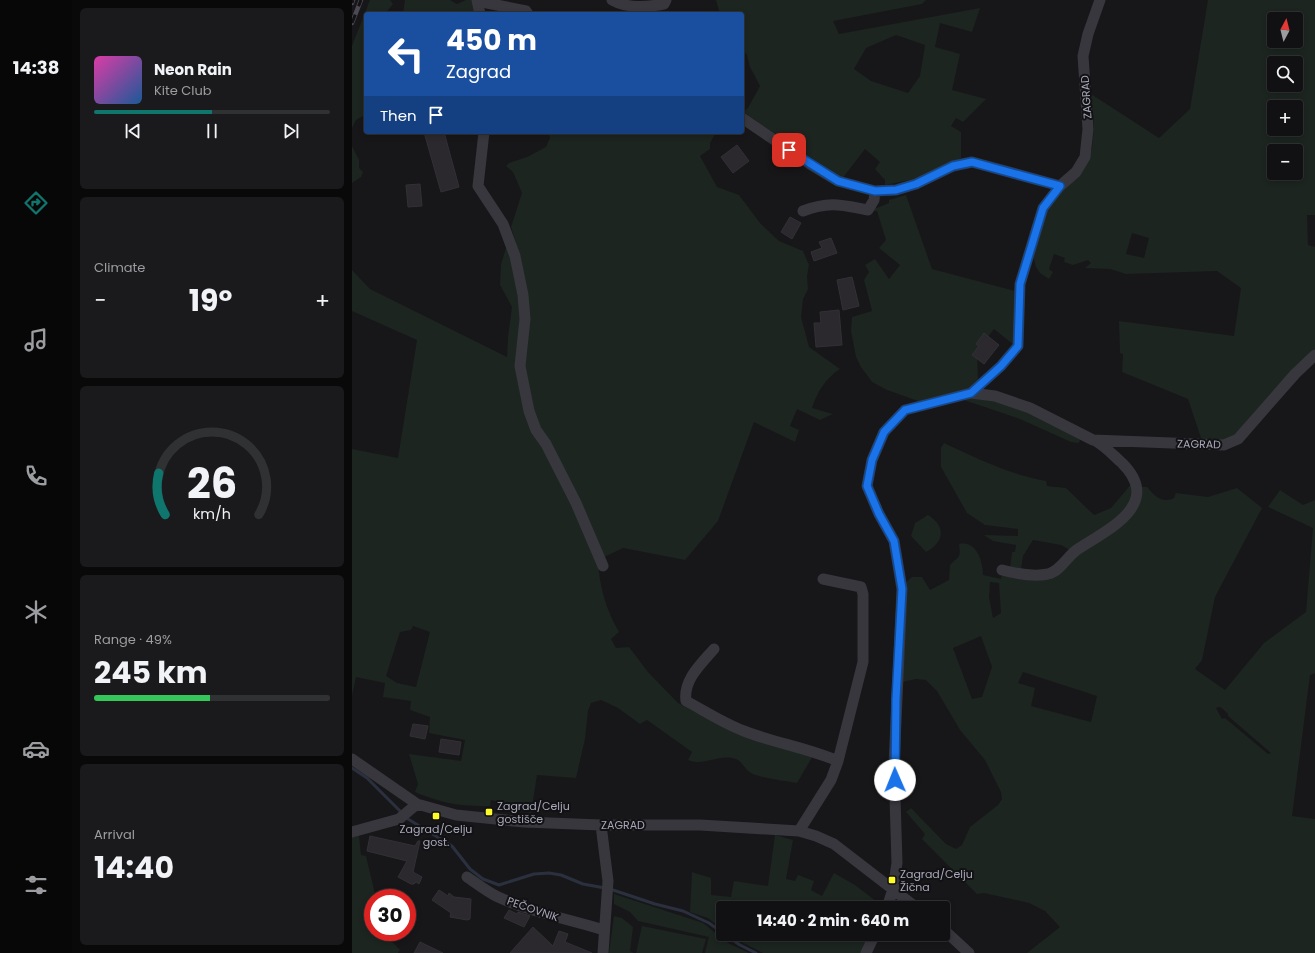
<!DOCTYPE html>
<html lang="en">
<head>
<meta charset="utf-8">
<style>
	:root { --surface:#111113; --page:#1a1a1c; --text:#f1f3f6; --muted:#9c9da0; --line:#303133; --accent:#0f766e }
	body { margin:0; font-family:Poppins,sans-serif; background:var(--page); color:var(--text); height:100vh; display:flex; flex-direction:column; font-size:15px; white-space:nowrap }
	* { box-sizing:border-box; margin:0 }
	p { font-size:13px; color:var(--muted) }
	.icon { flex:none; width:22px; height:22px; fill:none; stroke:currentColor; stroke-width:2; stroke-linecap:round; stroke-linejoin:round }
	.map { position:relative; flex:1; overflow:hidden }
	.panel { display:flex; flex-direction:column; gap:8px; padding:8px; background:#09090a; width:280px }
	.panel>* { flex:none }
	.hud { position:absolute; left:12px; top:12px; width:380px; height:122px; border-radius:4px; box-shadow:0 2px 6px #0003,0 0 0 1px var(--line); background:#1a4fa0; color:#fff; overflow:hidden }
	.needle { width:26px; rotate:7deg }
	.tools { position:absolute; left:915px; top:12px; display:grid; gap:8px }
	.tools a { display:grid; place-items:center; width:36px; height:36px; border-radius:4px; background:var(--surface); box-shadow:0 2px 6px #0003,0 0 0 1px var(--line); font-size:20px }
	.speed { position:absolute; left:12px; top:889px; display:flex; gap:8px; font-size:20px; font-weight:700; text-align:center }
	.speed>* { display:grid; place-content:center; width:52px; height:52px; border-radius:50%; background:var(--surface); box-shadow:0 2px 6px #0003,0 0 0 1px var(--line); line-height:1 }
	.speed .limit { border:6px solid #d22; background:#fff; color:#111 }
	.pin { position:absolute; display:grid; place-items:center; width:34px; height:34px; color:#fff; margin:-17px; border-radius:8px; box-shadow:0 2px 6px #0006 }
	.me { position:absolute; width:44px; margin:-22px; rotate:359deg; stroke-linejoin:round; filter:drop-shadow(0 0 3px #0008) }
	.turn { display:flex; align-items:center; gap:14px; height:84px; padding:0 16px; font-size:18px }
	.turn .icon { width:52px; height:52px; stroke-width:2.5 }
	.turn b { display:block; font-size:28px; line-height:34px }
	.then { display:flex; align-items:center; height:38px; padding:0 16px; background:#0003; gap:8px; font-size:15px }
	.big { font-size:30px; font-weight:700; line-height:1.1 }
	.panel .widget { flex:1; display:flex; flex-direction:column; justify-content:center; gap:6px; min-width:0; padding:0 14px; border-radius:6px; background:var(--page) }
	.panel .dial { align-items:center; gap:0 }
	.dial svg { height:104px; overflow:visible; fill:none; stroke:var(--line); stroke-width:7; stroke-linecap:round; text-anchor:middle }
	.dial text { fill:var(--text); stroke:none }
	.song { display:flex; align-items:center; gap:12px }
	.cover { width:48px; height:48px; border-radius:6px; background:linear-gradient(135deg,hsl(320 70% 55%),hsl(210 70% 35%)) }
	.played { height:4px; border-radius:2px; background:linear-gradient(90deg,var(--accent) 50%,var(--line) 50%) }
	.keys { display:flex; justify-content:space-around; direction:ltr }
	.heat { display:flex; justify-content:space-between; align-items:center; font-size:22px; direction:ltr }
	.charge { height:6px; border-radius:3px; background:linear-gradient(90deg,#34c759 49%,var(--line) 0) }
	.trip { position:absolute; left:364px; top:901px; width:234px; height:40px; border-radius:4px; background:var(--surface); box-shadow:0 2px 6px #0003,0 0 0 1px var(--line); font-weight:700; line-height:40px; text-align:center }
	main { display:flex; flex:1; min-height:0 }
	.tabs { display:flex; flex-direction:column; width:72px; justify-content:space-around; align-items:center; background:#070708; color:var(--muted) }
	.tabs .icon { width:28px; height:28px }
	.tabs .on { color:var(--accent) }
	.tabs b { font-size:18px; color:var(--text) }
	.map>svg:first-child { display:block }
</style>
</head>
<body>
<main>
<nav class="tabs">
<b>14:38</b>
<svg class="icon on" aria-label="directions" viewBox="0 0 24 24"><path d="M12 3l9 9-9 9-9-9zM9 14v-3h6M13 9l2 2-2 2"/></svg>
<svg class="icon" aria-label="music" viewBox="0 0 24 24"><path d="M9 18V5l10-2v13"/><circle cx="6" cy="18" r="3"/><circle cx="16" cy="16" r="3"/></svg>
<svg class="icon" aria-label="phone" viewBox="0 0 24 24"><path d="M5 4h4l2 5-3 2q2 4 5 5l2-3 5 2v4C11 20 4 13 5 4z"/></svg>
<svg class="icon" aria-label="climate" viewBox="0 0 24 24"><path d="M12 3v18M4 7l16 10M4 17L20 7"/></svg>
<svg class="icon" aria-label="car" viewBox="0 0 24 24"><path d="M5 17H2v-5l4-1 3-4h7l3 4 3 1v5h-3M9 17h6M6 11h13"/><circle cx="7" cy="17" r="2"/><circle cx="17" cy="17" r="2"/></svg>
<svg class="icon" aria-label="filters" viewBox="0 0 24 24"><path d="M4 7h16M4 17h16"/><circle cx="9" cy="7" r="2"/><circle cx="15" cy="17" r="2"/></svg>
</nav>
<section class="panel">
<div class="widget">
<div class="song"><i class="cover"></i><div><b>Neon Rain</b><p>Kite Club</p></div></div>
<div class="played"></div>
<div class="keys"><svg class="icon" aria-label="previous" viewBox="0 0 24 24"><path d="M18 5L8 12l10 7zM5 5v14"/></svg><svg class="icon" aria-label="pause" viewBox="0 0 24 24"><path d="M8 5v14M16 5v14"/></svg><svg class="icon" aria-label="next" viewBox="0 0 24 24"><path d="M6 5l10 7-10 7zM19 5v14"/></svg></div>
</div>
<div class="widget"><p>Climate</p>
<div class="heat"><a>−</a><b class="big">19°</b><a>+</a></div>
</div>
<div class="widget dial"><svg viewBox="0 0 100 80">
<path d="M14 69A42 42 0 1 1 86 69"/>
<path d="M14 69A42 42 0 0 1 9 37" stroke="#0f766e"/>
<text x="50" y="56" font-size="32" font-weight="700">26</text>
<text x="50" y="72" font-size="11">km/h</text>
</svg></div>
<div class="widget"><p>Range · 49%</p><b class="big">245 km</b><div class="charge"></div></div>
<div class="widget"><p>Arrival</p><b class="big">14:40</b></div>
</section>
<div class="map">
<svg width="963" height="953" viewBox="0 0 963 953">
	<rect width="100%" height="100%" fill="#171719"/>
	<path fill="#1c2520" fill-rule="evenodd" d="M18 0H38L41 4 33 14H14V110L11 116 4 120 0 128V46Z
		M53 0H98L105 4 114 0H122L126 14H51Z
		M364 0H574L570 4 481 21 487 34 628 8 620 32 588 23 583 47 608 54 600 90 634 99 611 122 604 118 599 126 609 132V158L568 178 533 185V180L523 169 528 162 513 149 490 179 391 112 396 108 408 86 398 67 395 55 390 48V14H368ZM544 35 573 45 568 76 556 93 519 81 502 69 514 48Z
		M856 0H963V215H955L956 245 963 247V352L894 428 874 442 850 441 836 399 770 372 771 354 768 353 767 321 882 336 889 288 865 271 774 274 758 269 733 268 739 263 736 260 721 265 712 262 713 258 702 254 697 269 701 272 697 279 688 273 684 267 681 255 697 206 736 160 740 149 742 126 739 94 807 138 838 109ZM922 19H944V41H922ZM922 63H944V85H922ZM922 107H944V129H922ZM922 151H944V173H922ZM780 233 797 238 792 258 774 254Z
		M196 132H364L358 143V149L348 156 365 187 387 195 408 223 427 241 451 251 457 265 455 276 456 289 451 299 449 317 457 347 488 369C474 378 465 392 460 408L481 414 468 420 445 409 438 426 447 430 443 442 402 422 366 521 333 560 271 548 246 560C247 585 254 610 267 632L259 639 264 648 277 647 296 672 326 703 360 721 462 754 445 783C434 781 408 778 399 773 393 770 390 761 384 759 366 753 353 767 336 760L340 752 295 720 288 724 266 708 249 700 239 703 236 711 233 739 224 778 185 775 179 813 147 806 148 802 139 800 138 806C107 806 92 804 63 792L66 784 57 754 109 761 113 740 77 733 78 717 58 710 59 701 31 697 33 683 4 677 0 696V449L46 458 65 340 0 311V270L18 289 155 357 156 337 160 307 148 285 149 264 154 248 164 243 159 227 170 193 161 172 154 166 157 163 175 157 194 147 198 138ZM61 626 78 632 64 687 45 683 34 676 48 632 59 630Z
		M0 146 7 160V168L11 172 9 177 0 183Z
		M554 195 580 269 663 291 662 345 642 329 625 351 626 379 613 392 577 402 566 401 535 390 520 382 509 367 504 357 499 331 500 317 520 311 512 280 517 272 513 265 523 259 537 279 548 265 527 248 534 240 525 211H519L522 207 525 208 537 203V200Z
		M624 396 675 409 728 439 727 443 719 442 668 419 609 399Z
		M592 443C624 458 659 475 694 481L695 486 714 488 742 515 759 508 781 482 776 511 718 550 709 545 681 540 671 556 669 569H658L660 552H663L664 545 641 541 632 535 666 536V529L633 525 615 513 589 467V448Z
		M787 487H795C803 496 810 504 822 498L824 493 856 497 885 488 910 508 863 597 850 660 843 669 873 690 912 643 954 612 961 528 916 507 928 490 951 505 963 500V673L958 675 940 816 963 819V953H675L708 927 693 911 677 903 632 893 625 894 570 839 573 834 554 812 559 808 594 844 604 849 610 845 618 827 646 805 650 799 649 792 633 760 608 730 585 691 574 680 564 679 550 682 552 584 560 577H570L578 590 597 580 598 565C607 556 609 559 607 544 625 540 631 562 631 575L649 579 650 573 683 577 715 563 760 530ZM638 582 647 583 649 613 641 618 637 597ZM629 636 640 667 630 697 620 699 601 648ZM671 672 745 696 739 722 679 706 683 688 666 683ZM867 707 870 708 876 714V716L919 753 916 754 873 718 870 719 864 708Z
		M576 515C594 526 593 542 574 552L559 536 563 523Z
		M423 835 441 840 434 879 443 881 446 875 462 881 459 890 470 896 482 873 503 885 533 908H371V930L356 918 338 912 340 872 359 878V895L379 897 382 881 416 886Z
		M7 836 9 855 14 856 24 898H21V932H31L48 950 46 953H0V837Z
		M262 894 351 923 376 943 397 953H353L357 937 286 921 278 912 262 904Z
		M262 916 270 918 281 927 278 951 282 953H257Z
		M290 926 354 939 350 953H284Z
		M377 934H525L516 953H411L384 939Z"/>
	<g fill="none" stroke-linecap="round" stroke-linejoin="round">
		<path stroke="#2b303e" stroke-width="3" d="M0 768 15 778 56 819 100 846 118 869 131 879 147 885 182 874 197 873 209 875 231 884 253 888
			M258 889 303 904 331 911 357 923 371 933
			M372 934 388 945 404 953"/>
	</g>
	<path fill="#2b292d" stroke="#323035" d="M72 132H92L107 187 89 192Z
		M385 145 397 161 381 173 369 157Z
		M68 184 70 206 56 207 54 185Z
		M438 217 449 223 440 239 429 232Z
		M479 238 485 253 462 261 459 252 470 248 467 242Z
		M500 277 507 306 491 310 485 280Z
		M487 310 490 345 464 347 462 323H469L468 312Z
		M632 333 647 345 632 364 620 355 627 346 624 344Z
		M61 724 76 726 73 739 58 736Z
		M89 739 109 742 107 755 87 752Z
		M18 836 63 846 66 841H68L61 872 70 877 67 884 64 882 62 884H59L46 877 55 861 15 851Z
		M87 890 96 896 97 893 102 897 119 899 118 919 115 920 98 917 99 913 80 900Z
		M157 910 165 914 166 912 178 916 172 927 152 918Z
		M181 927 201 946 207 931 216 934 213 942 240 953H158Z
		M68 942 91 953H62Z"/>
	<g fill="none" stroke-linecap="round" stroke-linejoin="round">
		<path stroke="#38373e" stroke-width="11" d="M125 0 128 14
			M131 0 135 3 174 11 176 14
			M260 0C276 9 295 7 312 4L314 0
			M390 118 458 164 486 181 523 191 544 190 564 184 601 166 620 162 708 186
			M132 132 126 186 151 224 163 256 171 295 173 319 168 366 177 411 184 430 194 444 224 503 251 566
			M451 211C478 201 489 205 516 210L522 200 523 191
			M619 393 643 396 678 408 741 440 872 445 886 439 943 374 963 355
			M650 570C665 574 681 577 696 574 709 571 715 556 726 549 757 529 811 504 770 463 761 455 753 446 742 440
			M362 649C349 664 331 680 334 701 353 711 371 723 392 731 423 743 456 748 486 761
			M0 759 65 804 104 815 172 822 249 825H348L447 831 464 836 482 844 565 908
			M249 825 256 881 251 953
			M447 831 479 780 486 761 511 662V594L509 587 471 579
			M0 832 47 819 65 804
			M115 877C124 883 134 891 144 896 178 912 216 919 252 930
			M535 908 541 889 545 863 542 765 550 589 542 541 527 514 515 486 520 460 532 432 553 410 619 393 649 366 666 346 668 284 691 208 708 186 724 172 733 157 736 129 731 56 736 34 748 0
			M591 929 617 953
			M514 953 523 934"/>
		<defs>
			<path id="rail" d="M0 3 1 0
				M0 23 9 0"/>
		</defs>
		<use href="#rail" stroke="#4b4a54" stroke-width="4.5"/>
		<use href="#rail" stroke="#121214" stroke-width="3" stroke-dasharray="9" stroke-linecap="butt"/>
	</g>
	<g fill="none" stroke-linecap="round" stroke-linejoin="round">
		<defs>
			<path id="route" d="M437 150 486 181 523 191 544 190 564 184 601 166 620 162 708 186 691 208 668 284 666 346 649 366 619 393 553 410 532 432 520 460 515 486 527 514 542 541 550 589 544 699 543 780"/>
		</defs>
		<use href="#route" stroke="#114b97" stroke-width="10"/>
		<use href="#route" stroke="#1a73e8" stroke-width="7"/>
	</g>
	<g fill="#fffb29" stroke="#121214" stroke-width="1.5">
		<rect x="133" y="808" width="8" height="8" rx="2"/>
		<rect x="80" y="812" width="8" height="8" rx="2"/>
		<rect x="536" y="876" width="8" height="8" rx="2"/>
	</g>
	<g text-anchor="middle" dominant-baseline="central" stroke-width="4" stroke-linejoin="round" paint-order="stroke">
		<g font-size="11" fill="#a8a7ba" stroke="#121214">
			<text transform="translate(734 97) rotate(-94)">ZAGRAD</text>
			<text transform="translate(847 444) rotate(1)">ZAGRAD</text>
			<text x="271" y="825">ZAGRAD</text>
			<text transform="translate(181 909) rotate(19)">PEČOVNIK</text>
		</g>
		<g font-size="11" fill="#a8a7ba" stroke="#121214" text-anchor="start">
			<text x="145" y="806">Zagrad/Celju<tspan x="145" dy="13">gostišče</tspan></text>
			<text x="84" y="829" text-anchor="middle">Zagrad/Celju<tspan x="84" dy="13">gost.</tspan></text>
			<text x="548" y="874">Zagrad/Celju<tspan x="548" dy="13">Žična</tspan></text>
		</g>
	</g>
</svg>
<div class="tools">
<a><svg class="needle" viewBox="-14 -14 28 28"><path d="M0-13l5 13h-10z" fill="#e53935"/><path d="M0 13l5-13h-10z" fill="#9c9da0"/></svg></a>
<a><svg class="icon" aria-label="search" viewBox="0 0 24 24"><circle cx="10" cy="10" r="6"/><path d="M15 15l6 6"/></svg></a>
<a>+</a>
<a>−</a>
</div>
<div class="speed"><div class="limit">30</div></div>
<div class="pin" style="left:437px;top:150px;background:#d93025"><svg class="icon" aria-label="arrive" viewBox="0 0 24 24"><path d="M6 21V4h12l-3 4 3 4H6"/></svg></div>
<svg class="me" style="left:543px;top:780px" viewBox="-20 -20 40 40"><circle r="19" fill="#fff"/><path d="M0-13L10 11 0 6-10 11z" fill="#1a73e8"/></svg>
<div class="trip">14:40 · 2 min · 640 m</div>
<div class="hud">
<div class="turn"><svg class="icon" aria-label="left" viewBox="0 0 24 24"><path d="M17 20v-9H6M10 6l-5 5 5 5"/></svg><div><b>450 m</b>Zagrad</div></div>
<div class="then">Then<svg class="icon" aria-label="arrive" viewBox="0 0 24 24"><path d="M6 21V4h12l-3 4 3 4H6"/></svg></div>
</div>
</div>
</main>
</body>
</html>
